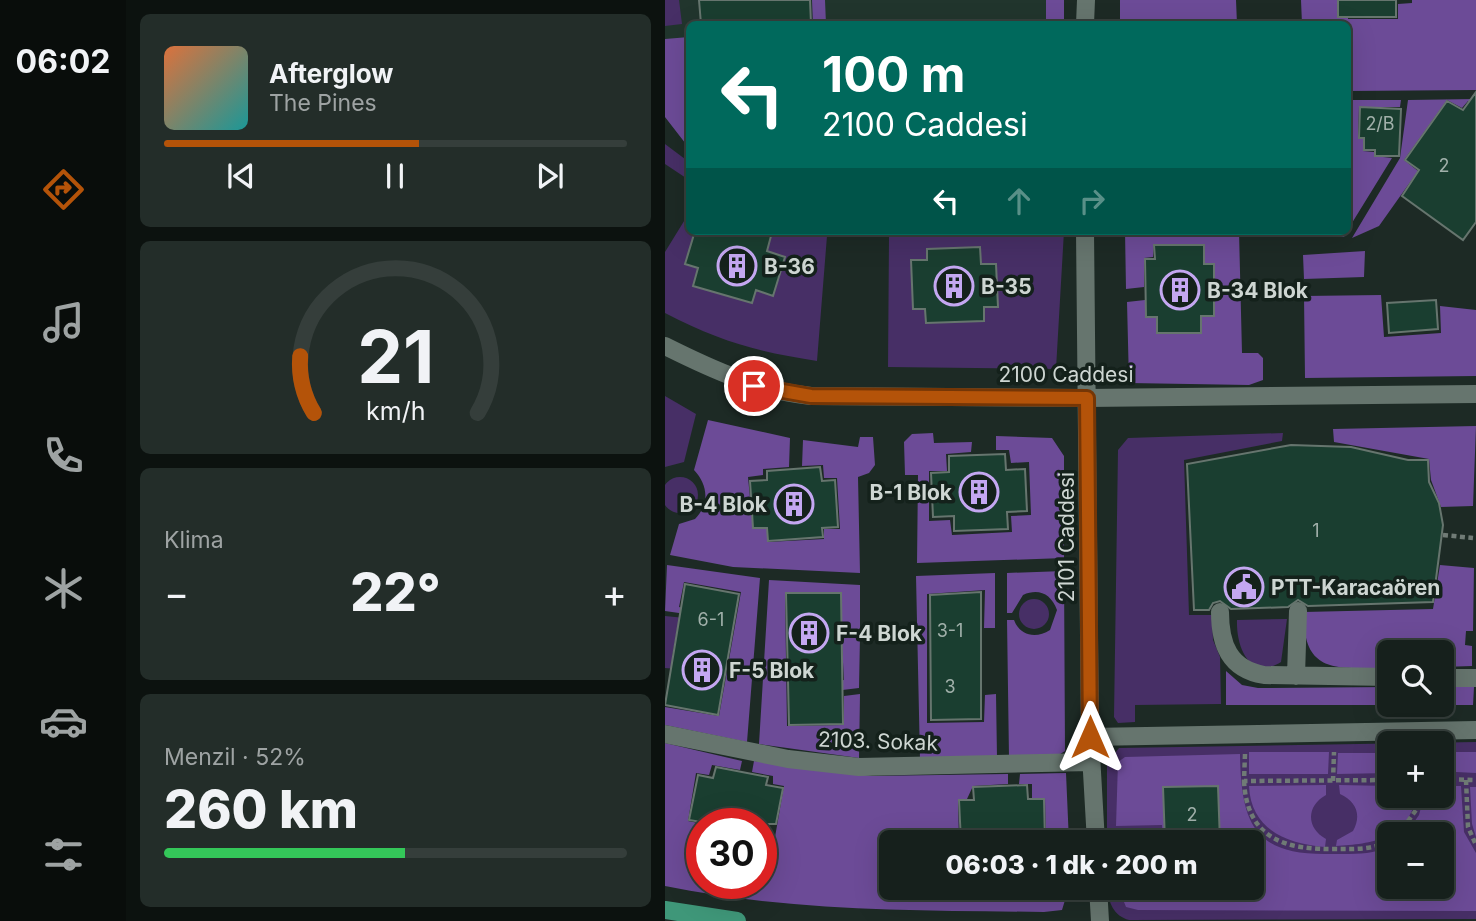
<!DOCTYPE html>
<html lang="tr">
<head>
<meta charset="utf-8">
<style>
	:root { --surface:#16201c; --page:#232d29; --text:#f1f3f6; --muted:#9ea3a3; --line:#353e3b; --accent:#b45309 }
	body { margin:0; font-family:Inter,sans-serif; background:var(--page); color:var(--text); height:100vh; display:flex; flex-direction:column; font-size:26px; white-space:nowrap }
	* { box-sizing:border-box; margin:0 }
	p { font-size:23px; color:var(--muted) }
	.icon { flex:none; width:38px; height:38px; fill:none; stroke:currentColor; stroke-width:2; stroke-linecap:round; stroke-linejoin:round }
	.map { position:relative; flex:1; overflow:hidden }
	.sheet { display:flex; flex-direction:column; gap:14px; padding:14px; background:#0c120f; width:539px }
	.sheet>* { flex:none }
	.top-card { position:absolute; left:21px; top:21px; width:665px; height:214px; border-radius:10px; box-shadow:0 7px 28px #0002,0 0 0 2px var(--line); background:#00695c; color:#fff; overflow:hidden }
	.tools { position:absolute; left:712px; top:640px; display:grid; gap:14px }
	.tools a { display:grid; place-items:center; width:77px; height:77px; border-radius:10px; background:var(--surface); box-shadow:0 7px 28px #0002,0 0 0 2px var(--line); font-size:35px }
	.speed { position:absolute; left:21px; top:808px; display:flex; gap:14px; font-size:35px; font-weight:700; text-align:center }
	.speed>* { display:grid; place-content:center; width:91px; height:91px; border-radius:50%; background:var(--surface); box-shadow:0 7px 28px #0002,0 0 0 2px var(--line); line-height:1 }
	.speed .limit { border:10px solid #d22; background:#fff; color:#111 }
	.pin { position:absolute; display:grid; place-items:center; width:60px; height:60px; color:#fff; margin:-30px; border:4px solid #fff; border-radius:50%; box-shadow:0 2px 7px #0007 }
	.me { position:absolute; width:77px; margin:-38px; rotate:0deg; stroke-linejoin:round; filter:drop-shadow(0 0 5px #0008) }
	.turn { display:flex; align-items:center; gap:24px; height:147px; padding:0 21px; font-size:32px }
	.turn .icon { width:91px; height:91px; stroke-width:2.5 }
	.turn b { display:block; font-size:49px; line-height:60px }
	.lanes { display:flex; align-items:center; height:66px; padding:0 21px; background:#0003; justify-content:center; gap:35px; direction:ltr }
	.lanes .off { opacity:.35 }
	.big { font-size:52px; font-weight:800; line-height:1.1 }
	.sheet .card { flex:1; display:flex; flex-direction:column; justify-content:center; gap:10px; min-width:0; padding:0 24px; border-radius:10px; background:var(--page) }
	.sheet .dial { align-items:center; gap:0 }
	.dial svg { height:182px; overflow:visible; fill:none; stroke:var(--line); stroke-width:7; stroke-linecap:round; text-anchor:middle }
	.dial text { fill:var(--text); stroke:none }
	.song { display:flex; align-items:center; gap:21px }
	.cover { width:84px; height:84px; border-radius:10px; background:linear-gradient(135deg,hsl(20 70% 55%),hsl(180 70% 35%)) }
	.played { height:7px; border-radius:4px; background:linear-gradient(90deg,var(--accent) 55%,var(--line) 55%) }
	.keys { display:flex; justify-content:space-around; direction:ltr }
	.heat { display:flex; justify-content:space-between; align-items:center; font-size:38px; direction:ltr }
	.charge { height:10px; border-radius:5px; background:linear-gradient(90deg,#34c759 52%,var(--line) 0) }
	.trip { position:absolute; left:214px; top:830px; width:385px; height:70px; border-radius:10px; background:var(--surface); box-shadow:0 7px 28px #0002,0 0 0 2px var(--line); font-weight:800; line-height:70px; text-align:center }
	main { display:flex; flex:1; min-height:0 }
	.tabs { display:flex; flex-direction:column; width:126px; justify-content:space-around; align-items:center; background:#090d0b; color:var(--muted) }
	.tabs .icon { width:49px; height:49px }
	.tabs .active { color:var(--accent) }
	.tabs b { font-size:32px; color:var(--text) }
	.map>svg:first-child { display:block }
</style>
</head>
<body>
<main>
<nav class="tabs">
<b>06:02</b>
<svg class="icon active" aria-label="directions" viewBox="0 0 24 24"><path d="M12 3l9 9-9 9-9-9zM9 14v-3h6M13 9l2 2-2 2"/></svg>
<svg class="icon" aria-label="music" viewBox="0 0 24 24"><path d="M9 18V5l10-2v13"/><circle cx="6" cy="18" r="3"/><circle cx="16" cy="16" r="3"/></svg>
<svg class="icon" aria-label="phone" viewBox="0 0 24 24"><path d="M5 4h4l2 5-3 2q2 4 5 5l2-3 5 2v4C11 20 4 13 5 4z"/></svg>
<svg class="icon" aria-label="climate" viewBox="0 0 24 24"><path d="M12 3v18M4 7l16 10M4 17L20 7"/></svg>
<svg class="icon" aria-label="car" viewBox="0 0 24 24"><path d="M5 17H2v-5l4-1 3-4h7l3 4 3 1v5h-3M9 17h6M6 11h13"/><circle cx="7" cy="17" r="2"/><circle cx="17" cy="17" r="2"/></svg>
<svg class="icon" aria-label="filters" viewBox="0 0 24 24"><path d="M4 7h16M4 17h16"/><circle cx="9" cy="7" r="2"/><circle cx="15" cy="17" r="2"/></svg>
</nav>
<section class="sheet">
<div class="card">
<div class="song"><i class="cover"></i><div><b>Afterglow</b><p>The Pines</p></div></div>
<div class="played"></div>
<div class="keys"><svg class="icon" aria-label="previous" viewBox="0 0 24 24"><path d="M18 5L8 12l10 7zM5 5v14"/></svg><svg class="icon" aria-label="pause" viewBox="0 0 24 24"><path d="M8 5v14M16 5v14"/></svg><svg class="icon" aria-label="next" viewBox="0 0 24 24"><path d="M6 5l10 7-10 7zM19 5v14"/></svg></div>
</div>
<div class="card dial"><svg viewBox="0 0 100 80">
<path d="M14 69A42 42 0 1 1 86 69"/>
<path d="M14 69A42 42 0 0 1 8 44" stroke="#b45309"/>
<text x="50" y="56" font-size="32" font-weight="700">21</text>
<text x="50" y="72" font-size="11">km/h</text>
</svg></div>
<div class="card"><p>Klima</p>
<div class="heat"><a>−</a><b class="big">22°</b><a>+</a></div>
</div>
<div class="card"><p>Menzil · 52%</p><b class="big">260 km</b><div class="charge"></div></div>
</section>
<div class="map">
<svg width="811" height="921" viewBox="0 0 811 921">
	<rect width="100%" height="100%" fill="#1d2a25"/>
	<path fill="#21352d" d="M0 0H399V24H24V148L0 117Z"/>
	<path fill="#472f66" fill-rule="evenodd" d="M0 0H14L17 24 0 26Z
		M0 144 24 162V180L0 164Z
		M24 213V231H399L391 369 223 367 224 236H162L152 361C92 352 54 341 0 313V252Z
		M0 396 31 414 19 462 0 467Z
		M618 433 617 441 519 460 524 615H547L548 640 555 657 556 704 470 705V722L453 723 449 717 453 450 463 438Z
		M-3 495a18 18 0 1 1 36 0a18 18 0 1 1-36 0Z
		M354 614a15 15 0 1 1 30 0a15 15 0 1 1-30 0Z
		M0 616 20 618 18 629H12L7 657 12 658 11 669 0 668Z
		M622 619 616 662C584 682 571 646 572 620Z
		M811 742V919L464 920C449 916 443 903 443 887H586V842H442V763L454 748ZM724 744H777V796H724ZM724 835H777V887H724Z"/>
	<path fill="#6c4b97" d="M147 0H160L161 24H148Z
		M381 0H399V24H381Z
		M455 0H571L572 24H455Z
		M636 0H673L683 6V19H733V4L747 3V0H811V90L683 91 682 24H637Z
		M24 37V148L0 117V39Z
		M811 99V105L803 101 797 108 782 100 739 160 753 171 714 226 687 238 735 158 743 100Z
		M683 100H736L735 107H694L693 139H698V151L709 152V156L727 158 682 231Z
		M460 231H574L577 353H593L598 358V380L584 385 464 383 462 302 480 300V318H491V334H536L537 317H550V263H540V244H489L488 257 479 258V287L461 289Z
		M639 231H682L679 237H639Z
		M700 251 699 277 639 279 638 255Z
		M716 295 719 337 776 333 775 306 811 310V376L640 378 639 296Z
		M43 420 125 438 124 467 98 469V475L83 477 88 529 102 528 103 542 159 539V529H175L172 478H159L158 465 137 466 138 440 193 447 195 437H208L210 465 204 473 193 477 195 573 68 567 5 555 14 524 30 519C45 504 43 485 29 470Z
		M811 426 808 506 776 507 766 480 764 459 669 442 668 429Z
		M268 433 269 443 307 442 306 452 281 454 282 471H264V521L285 520 287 535 347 532 346 516 366 515 364 462 346 463 344 450H331V436L387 438 399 456V558L252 563 253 475H240L239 442 247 434Z
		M2 565 95 578 82 742 0 725V707L54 716 76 592 19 582 14 607 22 609 21 614 0 611Z
		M775 565 809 568 808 631H801L800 645 807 646V666L777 667V653H724V668C674 668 637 676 639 612L768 609Z
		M399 571 400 751 389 758H344L342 620H349C355 636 371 639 385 630L392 610C386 594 374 588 358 595L347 613H342V573Z
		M330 573V628H319L320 590 262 594V723L319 722 320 695 331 694 332 758 255 760 251 576Z
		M104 580 195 585V630L176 631 177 592 120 593 122 726 179 725V696L195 694 194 758 94 744Z
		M195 636 194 688 169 691V681L179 680 177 644 166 638Z
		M561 671 577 685 593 688 724 687V705H561Z
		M777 687H809L808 705H777Z
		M0 743 77 761 75 770 47 765 44 775 31 773 23 821 33 823 31 835 37 836V884H96V848L100 836 110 837 119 786 108 784V776L87 772 89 761 207 776 343 774V784L308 786 302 799H293L294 842H226V887H404L397 910 379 912C247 910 130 912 0 886Z
		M584 752H664L663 774H584Z
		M777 752H811V773L791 772 790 755H777Z
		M673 753H724V773L672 774Z
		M575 754C576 825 590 856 666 854 687 854 706 855 724 847V887H777V835H740L754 815 759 796H777V786H796L799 832 811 853V911L473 910 461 907 453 887H586V842H451L498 840 497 825 451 826 453 762 460 757Z
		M401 773 404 842H381L380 798H367V784H354L355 774Z
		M661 785V795C641 806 641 828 661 839L660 847C622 844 586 830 584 786Z
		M674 785 724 786V796H751C744 839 706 844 671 846L672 840 688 831C697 815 691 801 675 794Z
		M805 787H811V837L807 824Z"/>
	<path fill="#1a3e30" stroke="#66756e" stroke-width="2" d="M34 0H145L146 24H36Z
		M673 0H731V17H673Z
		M811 92V222L798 240 737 196 754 170 740 160 782 101 798 110Z
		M695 107 736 109 734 156H710V150H699V138H694Z
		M30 231H89L106 236 102 251 120 257 108 296 91 290 87 303 28 286 33 268 20 264Z
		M489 245H539V264H549V316H536V333H492V317H481L480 259H490Z
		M315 247 316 264H331L333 307H319V321L261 323 260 309H248L246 260H262V249Z
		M771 300 773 329 724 333 722 303Z
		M626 445 686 447 743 460H763L764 482 774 503 778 525 768 602 643 606 633 600 623 607 566 609 555 601 548 603 544 610H529L522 464Z
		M340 454 341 470 360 469 362 511 342 512 343 529 289 531V516L268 517 266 473 284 472V456Z
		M155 467 157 481 170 480 173 527 157 528 158 537 103 541 102 528H88L85 481 102 480V471Z
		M20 584 74 594 53 715 0 705Z
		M316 592V719L266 720 265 595Z
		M121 593H176L178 724 124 725Z
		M51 767 103 777 101 785 118 788 111 824H48L24 820 33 775 48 778Z
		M362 785 363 799H379L380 842H296L294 800H309L308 787Z
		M553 786 555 842H500L498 787Z"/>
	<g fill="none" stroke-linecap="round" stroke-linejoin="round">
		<path stroke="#707b76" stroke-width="4.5" stroke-dasharray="5 3.5" stroke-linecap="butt" d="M778 535 808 538
			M580 754 579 781 724 780
			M777 779 811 780
			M801 780 803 827 811 845
			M579 781C582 839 620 850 671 849 689 849 708 850 724 841
			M668 781 669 752
			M733 835 751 810 755 796"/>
		<path stroke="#66756e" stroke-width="18" d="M420 24 421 0
			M420 231 425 737 431 842
			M0 346C48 370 92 390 146 396L422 398 811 394
			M555 612C555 644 564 669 599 675L724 677
			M631 676 633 611
			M777 678H811
			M0 734 123 759 194 767 426 762
			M425 737 811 730
			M433 887 435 921"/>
		<path stroke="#3f9779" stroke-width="18" d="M0 910 72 921"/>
	</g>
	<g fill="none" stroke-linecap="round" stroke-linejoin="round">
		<defs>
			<path id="route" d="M89 386 146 396 422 398 425 737"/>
		</defs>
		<use href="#route" stroke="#753606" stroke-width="18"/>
		<use href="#route" stroke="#b45309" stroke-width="12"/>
	</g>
	<defs>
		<symbol id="building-ring" viewBox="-11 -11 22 22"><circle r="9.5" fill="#14211b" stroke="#c4a7f1" stroke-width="1.5"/><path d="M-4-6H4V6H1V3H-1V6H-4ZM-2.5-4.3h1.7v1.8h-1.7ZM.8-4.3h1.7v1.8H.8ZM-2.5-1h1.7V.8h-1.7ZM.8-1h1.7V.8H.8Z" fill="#c4a7f1"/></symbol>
		<symbol id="civic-ring" viewBox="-11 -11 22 22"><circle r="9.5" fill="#14211b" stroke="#c4a7f1" stroke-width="1.5"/><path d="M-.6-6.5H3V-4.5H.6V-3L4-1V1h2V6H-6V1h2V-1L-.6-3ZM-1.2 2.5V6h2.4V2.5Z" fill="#c4a7f1"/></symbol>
	</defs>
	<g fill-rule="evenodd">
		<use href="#building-ring" x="50" y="244" width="44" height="44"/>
		<use href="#building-ring" x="267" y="264" width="44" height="44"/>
		<use href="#building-ring" x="493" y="268" width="44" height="44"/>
		<use href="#building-ring" x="292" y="470" width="44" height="44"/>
		<use href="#building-ring" x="107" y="482" width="44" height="44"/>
		<use href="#civic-ring" x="557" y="565" width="44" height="44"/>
		<use href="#building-ring" x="122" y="611" width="44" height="44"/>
		<use href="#building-ring" x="15" y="648" width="44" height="44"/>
	</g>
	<g text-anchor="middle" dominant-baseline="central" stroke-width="7" stroke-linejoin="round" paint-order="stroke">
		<g font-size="18" fill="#a1b0aa">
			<text x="715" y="123">2/B</text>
			<text x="779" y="165">2</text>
			<text x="651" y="530">1</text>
			<text x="46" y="619">6-1</text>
			<text x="285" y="630">3-1</text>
			<text x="285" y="686">3</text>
			<text x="527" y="814">2</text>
		</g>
		<g font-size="21" font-weight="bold" fill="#ced6d2" stroke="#14211b" text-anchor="start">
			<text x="99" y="266">B-36</text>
			<text x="316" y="286">B-35</text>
			<text x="542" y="290">B-34 Blok</text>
			<text x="287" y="492" text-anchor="end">B-1 Blok</text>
			<text x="102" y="504" text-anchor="end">B-4 Blok</text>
			<text x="606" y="587">PTT-Karacaören</text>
			<text x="171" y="633">F-4 Blok</text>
			<text x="64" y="670">F-5 Blok</text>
		</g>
		<g font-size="21" fill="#ced6d2" stroke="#14211b">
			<text x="401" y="374">2100 Caddesi</text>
			<text transform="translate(401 537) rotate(-90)">2101 Caddesi</text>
			<text transform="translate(213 741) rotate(2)">2103. Sokak</text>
		</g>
	</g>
</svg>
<div class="tools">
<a><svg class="icon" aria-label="search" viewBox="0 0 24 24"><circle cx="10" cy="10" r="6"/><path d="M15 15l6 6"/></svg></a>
<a>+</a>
<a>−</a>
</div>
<div class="speed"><div class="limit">30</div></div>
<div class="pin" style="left:89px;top:386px;background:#d93025"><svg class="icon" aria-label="arrive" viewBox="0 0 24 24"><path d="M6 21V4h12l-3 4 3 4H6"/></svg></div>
<svg class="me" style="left:425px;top:737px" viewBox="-20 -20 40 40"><path d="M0-17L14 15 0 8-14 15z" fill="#b45309" stroke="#fff" stroke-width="4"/></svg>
<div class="trip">06:03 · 1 dk · 200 m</div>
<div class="top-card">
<div class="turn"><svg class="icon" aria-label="left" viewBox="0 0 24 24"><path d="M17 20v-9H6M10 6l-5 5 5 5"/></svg><div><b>100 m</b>2100 Caddesi</div></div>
<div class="lanes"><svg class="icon" aria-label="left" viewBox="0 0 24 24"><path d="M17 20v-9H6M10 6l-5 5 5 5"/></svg><svg class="icon off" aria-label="ahead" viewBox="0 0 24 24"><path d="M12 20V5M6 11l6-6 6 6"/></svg><svg class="icon off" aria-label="right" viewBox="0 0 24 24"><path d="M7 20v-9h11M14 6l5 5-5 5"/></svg></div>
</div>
</div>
</main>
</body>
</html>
